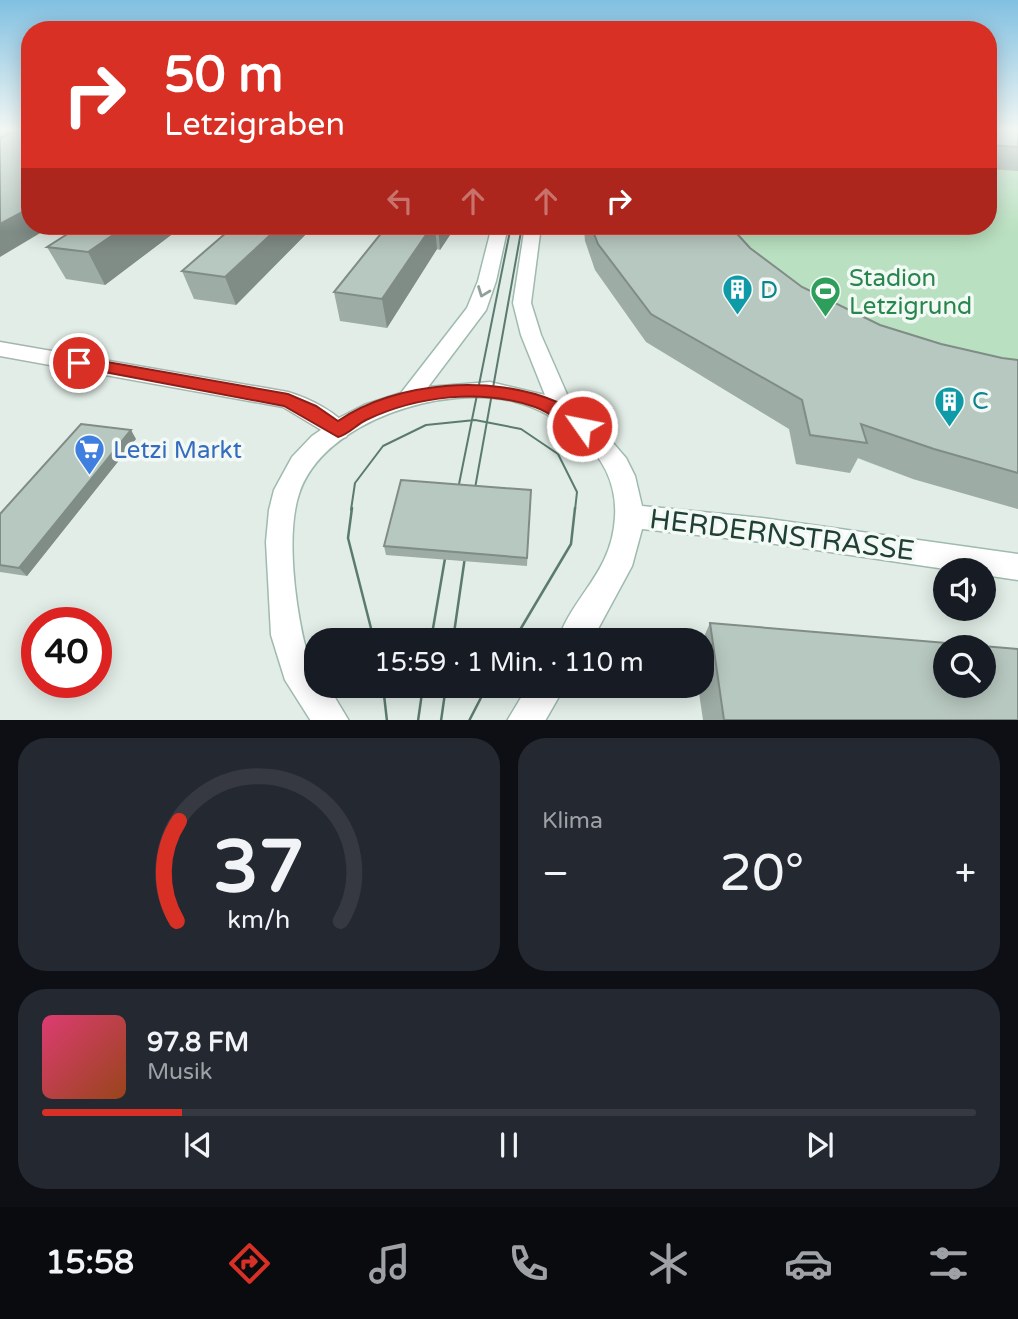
<!DOCTYPE html>
<html lang="de">
<head>
<meta charset="utf-8">
<style>
	:root { --surface:#171b24; --page:#242831; --text:#f1f3f6; --muted:#9ea1a6; --line:#363941; --accent:#d93025 }
	body { margin:0; font-family:"Varela Round",sans-serif; background:var(--page); color:var(--text); height:100vh; display:flex; flex-direction:column; font-size:26px; white-space:nowrap }
	* { box-sizing:border-box; margin:0 }
	p { font-size:23px; color:var(--muted) }
	.icon { flex:none; width:38px; height:38px; fill:none; stroke:currentColor; stroke-width:2; stroke-linecap:round; stroke-linejoin:round }
	.map { position:relative; height:720px; overflow:hidden }
	.sheet { display:flex; flex-direction:column; gap:18px; padding:18px; background:#0d0f14; flex:1 }
	.sheet>* { flex:none }
	.guide { position:absolute; left:21px; top:21px; width:976px; height:214px; border-radius:28px; box-shadow:0 4px 18px #0003; background:#d93025; color:#fff; overflow:hidden }
	.tools { position:absolute; left:933px; top:558px; display:grid; gap:14px }
	.tools a { display:grid; place-items:center; width:63px; height:63px; border-radius:50%; background:var(--surface); box-shadow:0 4px 18px #0003; font-size:35px }
	.speed { position:absolute; left:21px; top:607px; display:flex; gap:14px; font-size:35px; font-weight:700; text-align:center }
	.speed>* { display:grid; place-content:center; width:91px; height:91px; border-radius:50%; background:var(--surface); box-shadow:0 4px 18px #0003; line-height:1 }
	.speed .limit { border:10px solid #d22; background:#fff; color:#111 }
	.pin { position:absolute; display:grid; place-items:center; width:60px; height:60px; color:#fff; margin:-30px; border:4px solid #fff; border-radius:50%; box-shadow:0 2px 7px #0007 }
	.me { position:absolute; width:77px; margin:-38px; rotate:303deg; stroke-linejoin:round; filter:drop-shadow(0 0 5px #0008) }
	.turn { display:flex; align-items:center; gap:24px; height:147px; padding:0 28px; font-size:32px }
	.turn .icon { width:91px; height:91px; stroke-width:2.5 }
	.turn b { display:block; font-size:49px; line-height:60px }
	.lanes { display:flex; align-items:center; height:66px; padding:0 28px; background:#0003; justify-content:center; gap:35px; direction:ltr }
	.lanes .off { opacity:.35 }
	.big { font-size:52px; font-weight:600; line-height:1.1 }
	.sheet .card { flex:1; display:flex; flex-direction:column; justify-content:center; gap:10px; min-width:0; padding:0 24px; border-radius:28px; background:var(--page) }
	.sheet .dial { align-items:center; gap:0 }
	.dial svg { height:182px; overflow:visible; fill:none; stroke:var(--line); stroke-width:7; stroke-linecap:round; text-anchor:middle }
	.dial text { fill:var(--text); stroke:none }
	.song { display:flex; align-items:center; gap:21px }
	.cover { width:84px; height:84px; border-radius:10px; background:linear-gradient(135deg,hsl(340 70% 55%),hsl(20 70% 35%)) }
	.played { height:7px; border-radius:4px; background:linear-gradient(90deg,var(--accent) 15%,var(--line) 15%) }
	.keys { display:flex; justify-content:space-around; direction:ltr }
	.heat { display:flex; justify-content:space-between; align-items:center; font-size:38px; direction:ltr }
	.sheet .tiles { flex:1; display:grid; gap:18px; grid-template-columns:1fr 1fr }
	.card:last-child { grid-column:span 2 }
	.trip { position:absolute; left:304px; top:628px; width:410px; height:70px; border-radius:28px; background:var(--surface); box-shadow:0 4px 18px #0003; font-weight:600; line-height:70px; text-align:center }
	.menu { display:flex; height:112px; justify-content:space-around; align-items:center; background:#090b0e; color:var(--muted) }
	.menu .icon { width:49px; height:49px }
	.menu .selected { color:var(--accent) }
	.menu b { font-size:32px; color:var(--text) }
	.map>svg:first-child { display:block }
</style>
</head>
<body>
<div class="map">
<svg width="1018" height="721" viewBox="0 0 1018 721">
	<rect width="100%" height="100%" fill="#e2ede7"/>
	<path fill="#b9e0c0" d="M989 131H1018V509L913 479 867 462 783 425 702 376 585 241 584 226H989Z"/>
	<g fill="none" stroke-linecap="round" stroke-linejoin="round">
		<defs>
			<path id="street" d="M0 342 288 392C308 398 340 413 350 431L346 437 338 440 283 407 0 356Z"/>
			<path id="secondary" d="M492 226H508L496 281 486 310 428 387 490 382 545 395 521 335 513 303 525 226H541L531 303 541 335 573 408 601 429 626 458 635 476 642 506 762 518 1018 554V580L984 575V570H952L762 542 642 529 632 566 592 640H558C573 595 612 573 615 517 617 486 604 459 581 438 562 422 540 408 516 402 447 383 323 420 299 494 286 534 295 601 304 641 309 660 317 666 317 686H328L349 721H311L285 680 271 635 266 542 269 510 274 490 292 457 312 436 337 419 364 405 401 393 467 308 478 281Z
				M528 686H565L545 721H507Z"/>
		</defs>
		<use href="#street" stroke="#a4b6ae" stroke-width="3"/>
		<use href="#secondary" stroke="#9fbaae" stroke-width="3"/>
		<use href="#street" fill="#fff" fill-rule="evenodd"/>
		<use href="#secondary" fill="#fff" fill-rule="evenodd"/>
		<path stroke="#5b7b70" stroke-width="2" d="M455 504 511 226
			M472 505 522 226
			M351 510 355 483 383 446 426 425 475 420 521 429 558 454 577 492 575 510"/>
		<path stroke="#5b7b70" stroke-width="2.5" d="M352 508 348 538 374 640
			M431 640 448 541
			M453 640 467 543
			M514 640 571 544 575 508
			M383 686 387 721
			M418 721 423 686
			M441 721 446 686
			M469 721 487 686"/>
	</g>
	<path fill="#9daca5" d="M0 131H30L0 257Z
		M989 131H1018V171L989 169Z
		M80 226H183L105 285 66 279 47 247Z
		M234 226H314L236 305 194 299 182 271Z
		M387 226H456L440 250 437 249 387 328 340 321 334 292Z
		M584 226H730L750 248 802 287 880 325 941 344 1002 358 1018 360V509L913 479 858 458 850 473 796 464 789 429 646 342 595 270 585 241Z
		M136 439 27 576 0 572V514Z
		M531 490 527 566 386 555 384 546Z
		M710 623 1018 720H703L698 686H702V641Z"/>
	<path fill="#808c86" d="M30 208V226H52L0 257V224Z
		M126 226H183L105 285 88 252Z
		M280 226H314L236 305 225 277Z
		M432 226H435L437 249 387 328 382 299Z
		M438 226H456L440 250Z
		M131 430 136 439 27 576 19 568Z"/>
	<path fill="#b7c8c0" stroke="#808c86" stroke-width="2" fill-rule="evenodd" d="M16 131H30V208L0 224V138Z
		M989 131H1018V147L989 145Z
		M80 226H126L88 252 47 247Z
		M234 226H280L225 277 182 271Z
		M387 226H432L382 299 334 292Z
		M591 226H730L750 248 802 287 880 325 941 344 1002 358 1018 360V473L934 449 861 424 867 443 810 435 802 400 651 314 598 244Z
		M81 424 131 430 19 568 0 565V514Z
		M401 480 531 490 527 558 384 546Z
		M710 623 1018 649V720H724ZM945 648H984V686H945Z"/>
	<defs><path id="oneway-chevron" d="M-2-3.5L2.5 0L-2 3.5" fill="none" stroke-width="1.6" stroke-linecap="round" stroke-linejoin="round" transform="scale(1.75)"/></defs>
	<use stroke="#90a09a" href="#oneway-chevron" transform="translate(483 292) rotate(111)"/>
	<linearGradient id="sky" x2="0" y2="1"><stop stop-color="#81c0e1"/><stop offset="0.56" stop-color="#f2f7f4"/><stop offset="1" stop-color="#f2f7f4" stop-opacity="0"/></linearGradient>
	<rect width="1018" height="232" fill="url(#sky)"/>
	<path fill="#d93025" stroke="#8d1f18" stroke-width="2" d="M79 357 288 394 316 406 338 421C396 381 493 374 557 402 569 407 585 415 591 426L589 431 582 433C566 428 553 413 535 407 481 388 417 396 366 420 356 425 349 434 338 437L284 406 73 366 71 363Z"/>
	<defs>
		<symbol id="building-pin" viewBox="-11 -11 22 30"><path d="M0 17L-7.5 6A9.5 9.5 0 1 1 7.5 6Z" fill="#0f9aa8" stroke="#f3f9f5"/><path d="M-4-6H4V6H1V3H-1V6H-4ZM-2.5-4.3h1.7v1.8h-1.7ZM.8-4.3h1.7v1.8H.8ZM-2.5-1h1.7V.8h-1.7ZM.8-1h1.7V.8H.8Z" fill="#fff"/></symbol>
		<symbol id="stadium-pin" viewBox="-11 -11 22 30"><path d="M0 17L-7.5 6A9.5 9.5 0 1 1 7.5 6Z" fill="#2e9e5b" stroke="#f3f9f5"/><path d="M0-5a6.5 5 0 1 0 0 10a6.5 5 0 1 0 0-10ZM-3.5-1.8h7v3.6h-7Z" fill="#fff"/></symbol>
		<symbol id="supermarket-pin" viewBox="-11 -11 22 30"><path d="M0 17L-7.5 6A9.5 9.5 0 1 1 7.5 6Z" fill="#3f7fe0" stroke="#f3f9f5"/><path d="M-6-5.5h2.5l.6 2H6L4.5 2H-2.5L-4.4-4H-6ZM-1.5 3.2a1.3 1.3 0 1 0 .1 0ZM3 3.2a1.3 1.3 0 1 0 .1 0Z" fill="#fff"/></symbol>
	</defs>
	<g fill-rule="evenodd">
		<use href="#building-pin" x="720" y="272" width="35" height="47"/>
		<use href="#stadium-pin" x="808" y="274" width="35" height="47"/>
		<use href="#building-pin" x="932" y="384" width="35" height="47"/>
		<use href="#supermarket-pin" x="72" y="432" width="35" height="47"/>
	</g>
	<g text-anchor="middle" dominant-baseline="central" stroke-width="7" stroke-linejoin="round" paint-order="stroke">
		<g font-size="24" fill="#27864d" stroke="#f3f9f5" text-anchor="start">
			<text x="849" y="278">Stadion<tspan x="849" dy="28">Letzigrund</tspan></text>
		</g>
		<g font-size="24" fill="#0d838f" stroke="#f3f9f5" text-anchor="start">
			<text x="760" y="290">D</text>
			<text x="972" y="401">C</text>
		</g>
		<g font-size="24" fill="#366cbe" stroke="#f3f9f5" text-anchor="start">
			<text x="113" y="450">Letzi Markt</text>
		</g>
		<g font-size="28" fill="#204035" stroke="#f3f9f5">
			<text transform="translate(782 535) rotate(7)">HERDERNSTRASSE</text>
		</g>
	</g>
</svg>
<div class="tools">
<a><svg class="icon" aria-label="sound" viewBox="0 0 24 24"><path d="M4 9h4l5-4v14l-5-4H4zM17 9q2 3 0 6"/></svg></a>
<a><svg class="icon" aria-label="search" viewBox="0 0 24 24"><circle cx="10" cy="10" r="6"/><path d="M15 15l6 6"/></svg></a>
</div>
<div class="speed"><div class="limit">40</div></div>
<div class="pin" style="left:79px;top:363px;background:#d93025"><svg class="icon" aria-label="arrive" viewBox="0 0 24 24"><path d="M6 21V4h12l-3 4 3 4H6"/></svg></div>
<svg class="me" style="left:582px;top:426px" viewBox="-20 -20 40 40"><circle r="17" fill="#d93025" stroke="#fff" stroke-width="3"/><path d="M0-11L8 9 0 5-8 9z" fill="#fff"/></svg>
<div class="trip">15:59 · 1 Min. · 110 m</div>
<div class="guide">
<div class="turn"><svg class="icon" aria-label="right" viewBox="0 0 24 24"><path d="M7 20v-9h11M14 6l5 5-5 5"/></svg><div><b>50 m</b>Letzigraben</div></div>
<div class="lanes"><svg class="icon off" aria-label="left" viewBox="0 0 24 24"><path d="M17 20v-9H6M10 6l-5 5 5 5"/></svg><svg class="icon off" aria-label="ahead" viewBox="0 0 24 24"><path d="M12 20V5M6 11l6-6 6 6"/></svg><svg class="icon off" aria-label="ahead" viewBox="0 0 24 24"><path d="M12 20V5M6 11l6-6 6 6"/></svg><svg class="icon" aria-label="right" viewBox="0 0 24 24"><path d="M7 20v-9h11M14 6l5 5-5 5"/></svg></div>
</div>
</div>
<section class="sheet">
<div class="tiles">
<div class="card dial"><svg viewBox="0 0 100 80">
<path d="M14 69A42 42 0 1 1 86 69"/>
<path d="M14 69A42 42 0 0 1 15 25" stroke="#d93025"/>
<text x="50" y="56" font-size="32" font-weight="700">37</text>
<text x="50" y="72" font-size="11">km/h</text>
</svg></div>
<div class="card"><p>Klima</p>
<div class="heat"><a>−</a><b class="big">20°</b><a>+</a></div>
</div>
<div class="card">
<div class="song"><i class="cover"></i><div><b>97.8 FM</b><p>Musik</p></div></div>
<div class="played"></div>
<div class="keys"><svg class="icon" aria-label="previous" viewBox="0 0 24 24"><path d="M18 5L8 12l10 7zM5 5v14"/></svg><svg class="icon" aria-label="pause" viewBox="0 0 24 24"><path d="M8 5v14M16 5v14"/></svg><svg class="icon" aria-label="next" viewBox="0 0 24 24"><path d="M6 5l10 7-10 7zM19 5v14"/></svg></div>
</div>
</div>
</section>
<nav class="menu">
<b>15:58</b>
<svg class="icon selected" aria-label="directions" viewBox="0 0 24 24"><path d="M12 3l9 9-9 9-9-9zM9 14v-3h6M13 9l2 2-2 2"/></svg>
<svg class="icon" aria-label="music" viewBox="0 0 24 24"><path d="M9 18V5l10-2v13"/><circle cx="6" cy="18" r="3"/><circle cx="16" cy="16" r="3"/></svg>
<svg class="icon" aria-label="phone" viewBox="0 0 24 24"><path d="M5 4h4l2 5-3 2q2 4 5 5l2-3 5 2v4C11 20 4 13 5 4z"/></svg>
<svg class="icon" aria-label="climate" viewBox="0 0 24 24"><path d="M12 3v18M4 7l16 10M4 17L20 7"/></svg>
<svg class="icon" aria-label="car" viewBox="0 0 24 24"><path d="M5 17H2v-5l4-1 3-4h7l3 4 3 1v5h-3M9 17h6M6 11h13"/><circle cx="7" cy="17" r="2"/><circle cx="17" cy="17" r="2"/></svg>
<svg class="icon" aria-label="filters" viewBox="0 0 24 24"><path d="M4 7h16M4 17h16"/><circle cx="9" cy="7" r="2"/><circle cx="15" cy="17" r="2"/></svg>
</nav>
</body>
</html>
